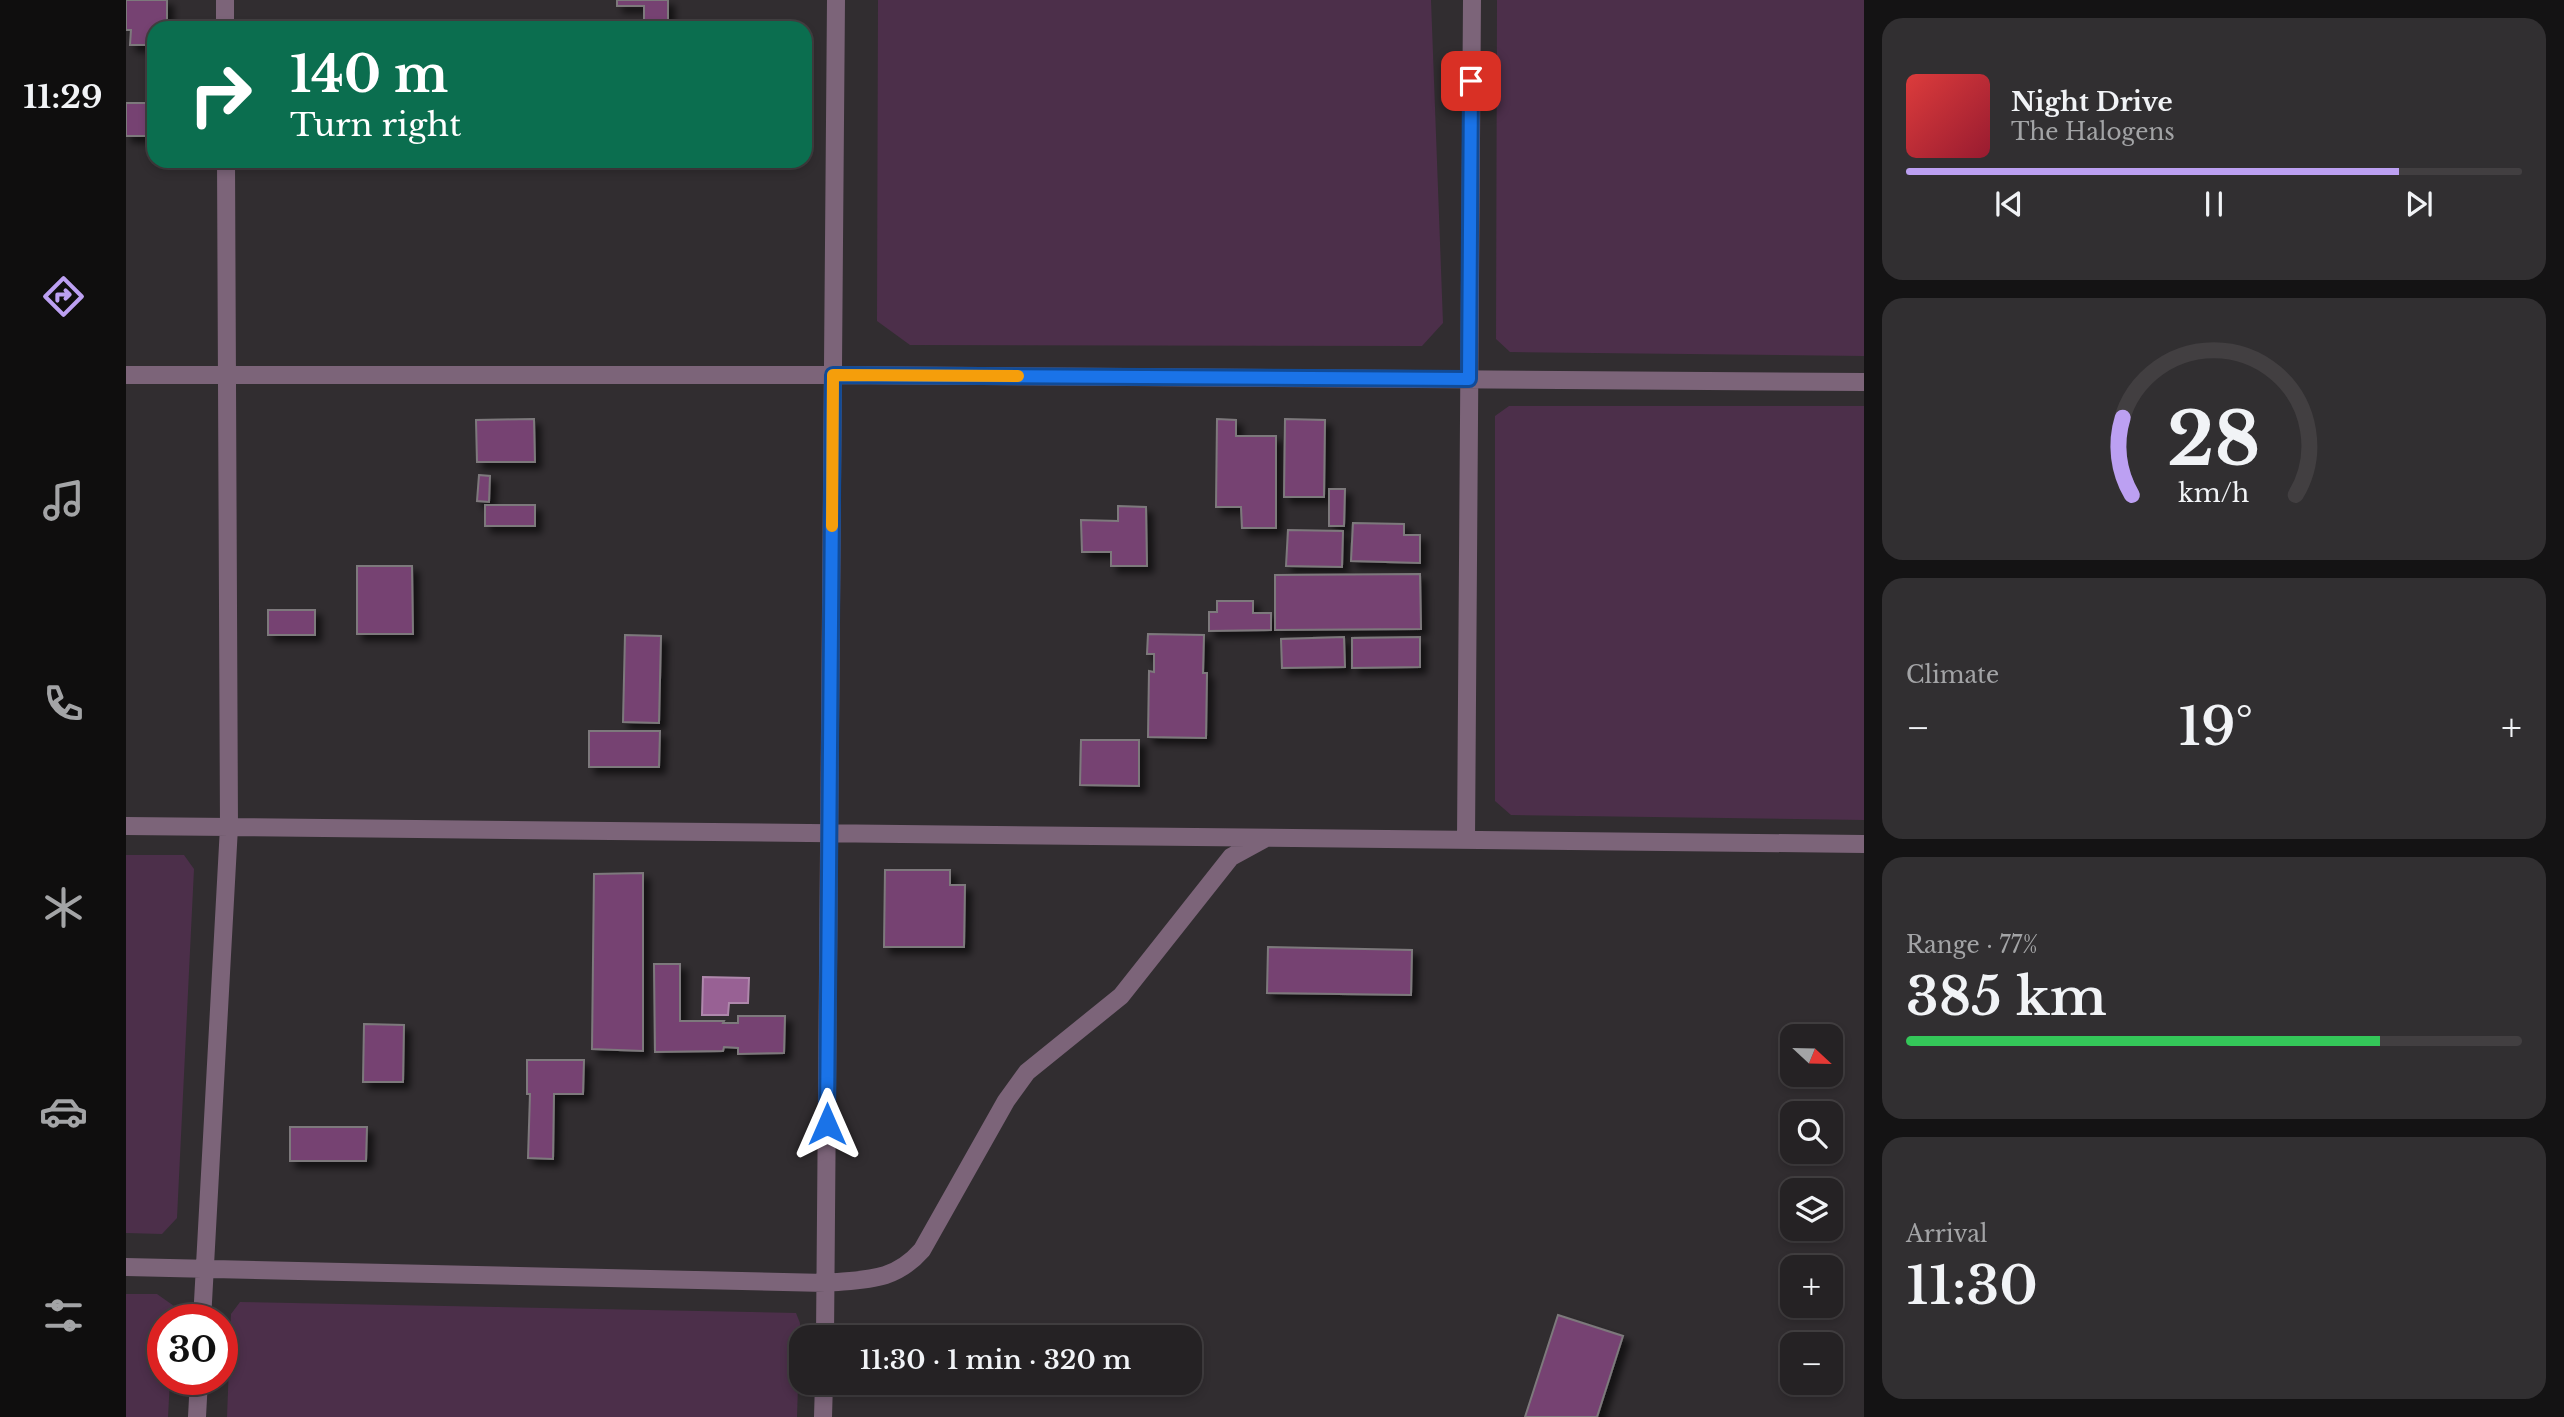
<!DOCTYPE html>
<html lang="en">
<head>
<meta charset="utf-8">
<style>
	:root { --surface:#252224; --page:#312f31; --text:#f1f3f6; --muted:#a3a4a6; --line:#423f41; --accent:#bca0f2 }
	body { margin:0; font-family:"Libre Baskerville",serif; background:var(--page); color:var(--text); height:100vh; display:flex; flex-direction:column; font-size:26px; white-space:nowrap }
	* { box-sizing:border-box; margin:0 }
	p { font-size:23px; color:var(--muted) }
	.icon { flex:none; width:38px; height:38px; fill:none; stroke:currentColor; stroke-width:2; stroke-linecap:round; stroke-linejoin:round }
	.map { position:relative; flex:1; overflow:hidden }
	.sheet { display:flex; flex-direction:column; gap:18px; padding:18px; background:#141314; width:700px }
	.sheet>* { flex:none }
	.guide { position:absolute; left:21px; top:21px; width:665px; height:147px; border-radius:21px; box-shadow:0 4px 10px #0003,0 0 0 2px var(--line); background:#0b6e4f; color:#fff; overflow:hidden }
	.needle { width:46px; rotate:112deg }
	.fabs { position:absolute; left:1654px; top:1024px; display:grid; gap:14px }
	.fabs a { display:grid; place-items:center; width:63px; height:63px; border-radius:14px; background:var(--surface); box-shadow:0 4px 10px #0003,0 0 0 2px var(--line); font-size:35px }
	.speed { position:absolute; left:21px; top:1304px; display:flex; gap:14px; font-size:35px; font-weight:700; text-align:center }
	.speed>* { display:grid; place-content:center; width:91px; height:91px; border-radius:50%; background:var(--surface); box-shadow:0 4px 10px #0003,0 0 0 2px var(--line); line-height:1 }
	.speed .limit { border:10px solid #d22; background:#fff; color:#111 }
	.pin { position:absolute; display:grid; place-items:center; width:60px; height:60px; color:#fff; margin:-30px; border-radius:14px; box-shadow:0 4px 10px #0006 }
	.me { position:absolute; width:77px; margin:-38px; rotate:0deg; stroke-linejoin:round; filter:drop-shadow(0 0 5px #0008) }
	.turn { display:flex; align-items:center; gap:24px; height:147px; padding:0 28px; font-size:32px }
	.turn .icon { width:91px; height:91px; stroke-width:2.5 }
	.turn b { display:block; font-size:49px; line-height:60px }
	.big { font-size:52px; font-weight:600; line-height:1.1 }
	.sheet .card { flex:1; display:flex; flex-direction:column; justify-content:center; gap:10px; min-width:0; padding:0 24px; border-radius:21px; background:var(--page) }
	.sheet .dial { align-items:center; gap:0 }
	.dial svg { height:182px; overflow:visible; fill:none; stroke:var(--line); stroke-width:7; stroke-linecap:round; text-anchor:middle }
	.dial text { fill:var(--text); stroke:none }
	.song { display:flex; align-items:center; gap:21px }
	.cover { width:84px; height:84px; border-radius:10px; background:linear-gradient(135deg,hsl(0 70% 55%),hsl(350 70% 35%)) }
	.played { height:7px; border-radius:4px; background:linear-gradient(90deg,var(--accent) 80%,var(--line) 80%) }
	.keys { display:flex; justify-content:space-around; direction:ltr }
	.heat { display:flex; justify-content:space-between; align-items:center; font-size:38px; direction:ltr }
	.charge { height:10px; border-radius:5px; background:linear-gradient(90deg,#34c759 77%,var(--line) 0) }
	.trip { position:absolute; left:663px; top:1325px; width:413px; height:70px; border-radius:21px; background:var(--surface); box-shadow:0 4px 10px #0003,0 0 0 2px var(--line); font-weight:600; line-height:70px; text-align:center }
	main { display:flex; flex:1; min-height:0 }
	.tabs { display:flex; flex-direction:column; width:126px; justify-content:space-around; align-items:center; background:#0f0e0e; color:var(--muted) }
	.tabs .icon { width:49px; height:49px }
	.tabs .active { color:var(--accent) }
	.tabs b { font-size:32px; color:var(--text) }
	.map>svg:first-child { display:block }
</style>
</head>
<body>
<main>
<nav class="tabs">
<b>11:29</b>
<svg class="icon active" aria-label="directions" viewBox="0 0 24 24"><path d="M12 3l9 9-9 9-9-9zM9 14v-3h6M13 9l2 2-2 2"/></svg>
<svg class="icon" aria-label="music" viewBox="0 0 24 24"><path d="M9 18V5l10-2v13"/><circle cx="6" cy="18" r="3"/><circle cx="16" cy="16" r="3"/></svg>
<svg class="icon" aria-label="phone" viewBox="0 0 24 24"><path d="M5 4h4l2 5-3 2q2 4 5 5l2-3 5 2v4C11 20 4 13 5 4z"/></svg>
<svg class="icon" aria-label="climate" viewBox="0 0 24 24"><path d="M12 3v18M4 7l16 10M4 17L20 7"/></svg>
<svg class="icon" aria-label="car" viewBox="0 0 24 24"><path d="M5 17H2v-5l4-1 3-4h7l3 4 3 1v5h-3M9 17h6M6 11h13"/><circle cx="7" cy="17" r="2"/><circle cx="17" cy="17" r="2"/></svg>
<svg class="icon" aria-label="filters" viewBox="0 0 24 24"><path d="M4 7h16M4 17h16"/><circle cx="9" cy="7" r="2"/><circle cx="15" cy="17" r="2"/></svg>
</nav>
<div class="map">
<svg width="1738" height="1417" viewBox="0 0 1738 1417">
	<defs>
		<filter id="shadow"><feDropShadow dx="6" dy="6" stdDeviation="3.5" flood-color="#0009"/></filter>
	</defs>
	<rect width="100%" height="100%" fill="#312d30"/>
	<path fill="#4c2f4a" d="M752 0H1305L1317 323 1296 346 784 345 751 321Z
		M1371 0H1738V356L1384 352 1370 339Z
		M1383 406H1738V820L1385 815 1369 801V416Z
		M0 855H58L68 869 51 1218 36 1234 0 1233Z
		M0 1294H31L48 1306 47 1319 37 1320V1379H44L42 1417H0Z
		M114 1302 670 1313 674 1323 671 1417H101L105 1314Z"/>
	<path fill="#986194" stroke="#af88ac" stroke-width="2" d="M577 977 623 978 622 1003H603L602 1015H576Z"/>
	<path fill="#764272" stroke="#7d797c" stroke-width="2" filter="url(#shadow)" d="M0 0H41V28H28V45H4L5 30H0Z
		M491 0H542V28H518V6H491Z
		M0 103H28V136H0Z
		M408 419 409 462H351L350 420Z
		M1091 419 1110 420V436H1150V528H1116L1115 507H1090Z
		M1159 419 1199 420 1198 497H1158Z
		M353 475 364 476 363 502 351 501Z
		M1203 489H1219L1218 526H1203Z
		M359 505H409V526H359Z
		M992 506 1020 507 1021 566H985V552H956L955 520 992 521Z
		M1227 523 1278 524V535H1294V563L1225 561Z
		M1162 530 1217 531 1216 567 1160 566Z
		M231 566H286L287 634H231Z
		M1294 574 1295 629 1149 630V575Z
		M1091 601H1127V613H1145V630L1083 631V612H1091Z
		M142 610H189V635H142Z
		M1022 634 1078 635 1077 673H1081L1080 738 1022 737 1023 671 1028 672V654H1021Z
		M499 635 535 636 533 723 497 722Z
		M1218 637 1219 667 1156 668 1155 639Z
		M1294 637V667L1226 668V638Z
		M463 731H534L533 767H463Z
		M955 740H1013V786L954 785Z
		M759 870H824V885H839L838 947H758Z
		M517 873V1051L466 1049 468 874Z
		M1142 947 1286 950 1285 995 1141 993Z
		M528 964H554V1021H598L597 1023H612V1016H659L658 1053 612 1054V1048L598 1047 597 1051 529 1052Z
		M238 1024 278 1025 277 1082H237Z
		M401 1060H458L457 1094H428L427 1159 402 1158 404 1094H401Z
		M164 1127H241L240 1161H164Z
		M1432 1315 1497 1336 1471 1417H1399Z"/>
	<g fill="none" stroke-linecap="round" stroke-linejoin="round">
		<path stroke="#7c6479" stroke-width="18" d="M99 0V28
			M0 375H707L1738 382
			M0 826 1738 844
			M1340 840 1346 0
			M0 1267 700 1283C740 1279 768 1282 796 1250L880 1101 901 1072 995 996 1105 857 1138 839
			M76 1320 103 827 100 161
			M699 1337 710 0
			M71 1417 73 1379
			M697 1417 698 1382"/>
	</g>
	<g fill="none" stroke-linecap="round" stroke-linejoin="round">
		<defs>
			<path id="route" d="M701 1124 707 375 1343 379 1345 81"/>
		</defs>
		<use href="#route" stroke="#114b97" stroke-width="18"/>
		<use href="#route" stroke="#1a73e8" stroke-width="12"/>
		<path stroke="#f59e0b" stroke-width="12" d="M706 526 707 375 892 376"/>
	</g>
</svg>
<div class="fabs">
<a><svg class="needle" viewBox="-14 -14 28 28"><path d="M0-13l5 13h-10z" fill="#e53935"/><path d="M0 13l5-13h-10z" fill="#a3a4a6"/></svg></a>
<a><svg class="icon" aria-label="search" viewBox="0 0 24 24"><circle cx="10" cy="10" r="6"/><path d="M15 15l6 6"/></svg></a>
<a><svg class="icon" aria-label="layers" viewBox="0 0 24 24"><path d="M12 4l9 5-9 5-9-5zM3 14l9 5 9-5"/></svg></a>
<a>+</a>
<a>−</a>
</div>
<div class="speed"><div class="limit">30</div></div>
<div class="pin" style="left:1345px;top:81px;background:#d93025"><svg class="icon" aria-label="arrive" viewBox="0 0 24 24"><path d="M6 21V4h12l-3 4 3 4H6"/></svg></div>
<svg class="me" style="left:701px;top:1124px" viewBox="-20 -20 40 40"><path d="M0-17L14 15 0 8-14 15z" fill="#1a73e8" stroke="#fff" stroke-width="4"/></svg>
<div class="trip">11:30 · 1 min · 320 m</div>
<div class="guide">
<div class="turn"><svg class="icon" aria-label="right" viewBox="0 0 24 24"><path d="M7 20v-9h11M14 6l5 5-5 5"/></svg><div><b>140 m</b>Turn right</div></div>
</div>
</div>
<section class="sheet">
<div class="card">
<div class="song"><i class="cover"></i><div><b>Night Drive</b><p>The Halogens</p></div></div>
<div class="played"></div>
<div class="keys"><svg class="icon" aria-label="previous" viewBox="0 0 24 24"><path d="M18 5L8 12l10 7zM5 5v14"/></svg><svg class="icon" aria-label="pause" viewBox="0 0 24 24"><path d="M8 5v14M16 5v14"/></svg><svg class="icon" aria-label="next" viewBox="0 0 24 24"><path d="M6 5l10 7-10 7zM19 5v14"/></svg></div>
</div>
<div class="card dial"><svg viewBox="0 0 100 80">
<path d="M14 69A42 42 0 1 1 86 69"/>
<path d="M14 69A42 42 0 0 1 10 35" stroke="#bca0f2"/>
<text x="50" y="56" font-size="32" font-weight="700">28</text>
<text x="50" y="72" font-size="11">km/h</text>
</svg></div>
<div class="card"><p>Climate</p>
<div class="heat"><a>−</a><b class="big">19°</b><a>+</a></div>
</div>
<div class="card"><p>Range · 77%</p><b class="big">385 km</b><div class="charge"></div></div>
<div class="card"><p>Arrival</p><b class="big">11:30</b></div>
</section>
</main>
</body>
</html>
